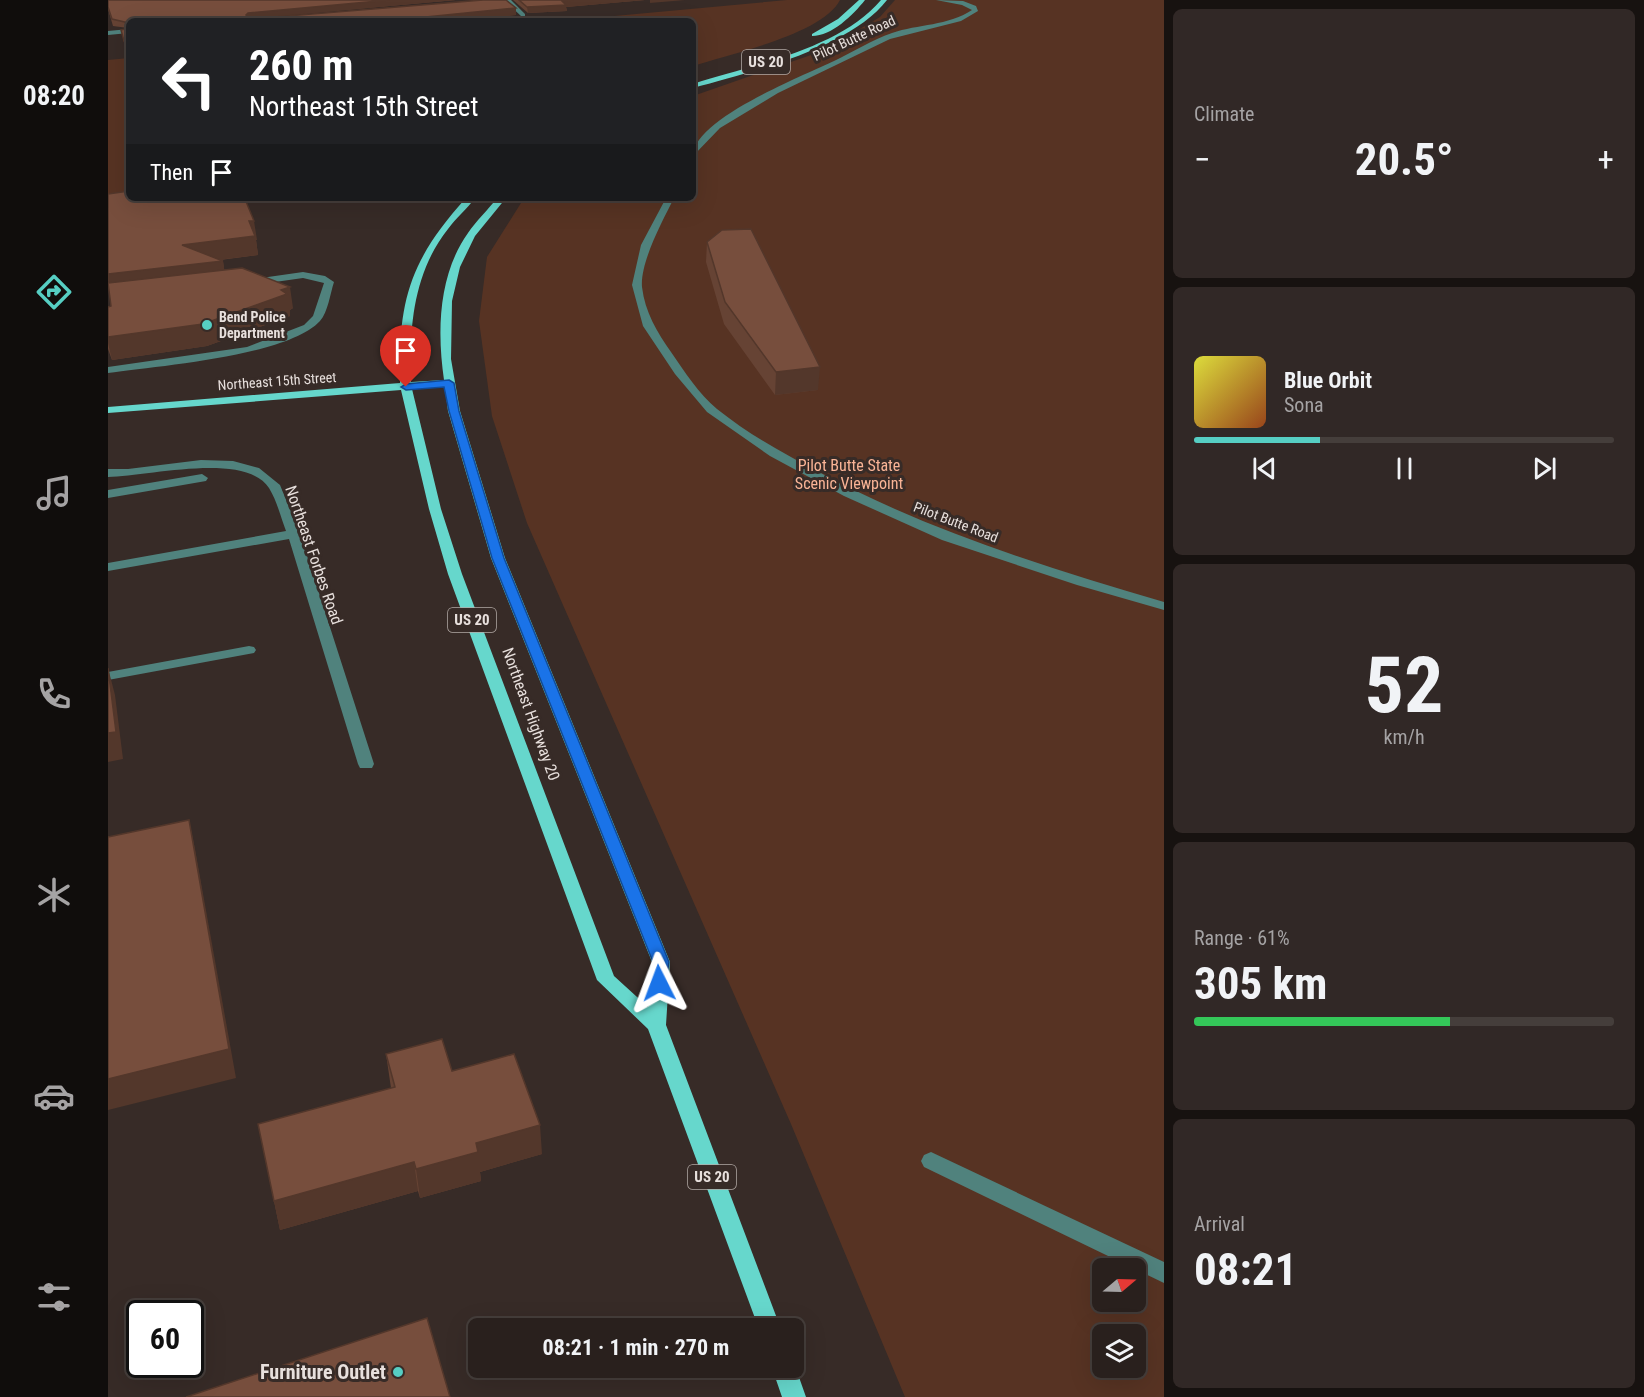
<!DOCTYPE html>
<html lang="en">
<head>
<meta charset="utf-8">
<style>
	:root { --surface:#29201d; --page:#312826; --text:#f1f3f6; --muted:#a5a3a4; --line:#453e3b; --accent:#56cec3 }
	body { margin:0; font-family:"Roboto Condensed",sans-serif; background:var(--page); color:var(--text); height:100vh; display:flex; flex-direction:column; font-size:22px; white-space:nowrap }
	* { box-sizing:border-box; margin:0 }
	p { font-size:20px; color:var(--muted) }
	.icon { flex:none; width:33px; height:33px; fill:none; stroke:currentColor; stroke-width:2; stroke-linecap:round; stroke-linejoin:round }
	.map { position:relative; flex:1; overflow:hidden }
	.side { display:flex; flex-direction:column; gap:9px; padding:9px; background:#171210; width:480px }
	.side>* { flex:none }
	.banner { position:absolute; left:18px; top:18px; width:570px; height:183px; border-radius:9px; box-shadow:0 6px 24px #0002,0 0 0 2px var(--line); background:#202124; color:#fff; overflow:hidden }
	.needle { width:39px; rotate:71deg }
	.fabs { position:absolute; left:984px; top:1258px; display:grid; gap:12px }
	.fabs a { display:grid; place-items:center; width:54px; height:54px; border-radius:9px; background:var(--surface); box-shadow:0 6px 24px #0002,0 0 0 2px var(--line); font-size:30px }
	.speed { position:absolute; left:18px; top:1300px; display:flex; gap:12px; font-size:30px; font-weight:700; text-align:center }
	.speed>* { display:grid; place-content:center; width:78px; height:78px; border-radius:50%; background:var(--surface); box-shadow:0 6px 24px #0002,0 0 0 2px var(--line); line-height:1 }
	.speed .limit { border:3px solid #111; border-radius:9px; background:#fff; color:#111 }
	.pin { position:absolute; display:grid; place-items:center; width:51px; height:51px; color:#fff; margin:-62px -26px; border-radius:50% 50% 50% 0; rotate:-45deg; box-shadow:0 0 6px #0007 }
	.pin .icon { rotate:45deg }
	.me { position:absolute; width:66px; margin:-33px; rotate:357deg; stroke-linejoin:round; filter:drop-shadow(0 0 4px #0008) }
	.turn { display:flex; align-items:center; gap:21px; height:126px; padding:0 24px; font-size:27px }
	.turn .icon { width:78px; height:78px; stroke-width:2.5 }
	.turn b { display:block; font-size:42px; line-height:51px }
	.then { display:flex; align-items:center; height:57px; padding:0 24px; background:#0003; gap:12px; font-size:22px }
	.big { font-size:45px; font-weight:700; line-height:1.1 }
	.side .card { flex:1; display:flex; flex-direction:column; justify-content:center; gap:9px; min-width:0; padding:0 21px; border-radius:9px; background:var(--page) }
	.side .dial { align-items:center; gap:0 }
	.dial b { font-size:78px; line-height:1 }
	.song { display:flex; align-items:center; gap:18px }
	.cover { width:72px; height:72px; border-radius:9px; background:linear-gradient(135deg,hsl(60 70% 55%),hsl(20 70% 35%)) }
	.played { height:6px; border-radius:3px; background:linear-gradient(90deg,var(--accent) 30%,var(--line) 30%) }
	.keys { display:flex; justify-content:space-around; direction:ltr }
	.heat { display:flex; justify-content:space-between; align-items:center; font-size:33px; direction:ltr }
	.charge { height:9px; border-radius:4px; background:linear-gradient(90deg,#34c759 61%,var(--line) 0) }
	.trip { position:absolute; left:360px; top:1318px; width:336px; height:60px; border-radius:9px; background:var(--surface); box-shadow:0 6px 24px #0002,0 0 0 2px var(--line); font-weight:700; line-height:60px; text-align:center }
	main { display:flex; flex:1; min-height:0 }
	.tabs { display:flex; flex-direction:column; width:108px; justify-content:space-around; align-items:center; background:#100d0c; color:var(--muted) }
	.tabs .icon { width:42px; height:42px }
	.tabs .current { color:var(--accent) }
	.tabs b { font-size:27px; color:var(--text) }
	.map>svg:first-child { display:block }
</style>
</head>
<body>
<main>
<nav class="tabs">
<b>08:20</b>
<svg class="icon current" aria-label="directions" viewBox="0 0 24 24"><path d="M12 3l9 9-9 9-9-9zM9 14v-3h6M13 9l2 2-2 2"/></svg>
<svg class="icon" aria-label="music" viewBox="0 0 24 24"><path d="M9 18V5l10-2v13"/><circle cx="6" cy="18" r="3"/><circle cx="16" cy="16" r="3"/></svg>
<svg class="icon" aria-label="phone" viewBox="0 0 24 24"><path d="M5 4h4l2 5-3 2q2 4 5 5l2-3 5 2v4C11 20 4 13 5 4z"/></svg>
<svg class="icon" aria-label="climate" viewBox="0 0 24 24"><path d="M12 3v18M4 7l16 10M4 17L20 7"/></svg>
<svg class="icon" aria-label="car" viewBox="0 0 24 24"><path d="M5 17H2v-5l4-1 3-4h7l3 4 3 1v5h-3M9 17h6M6 11h13"/><circle cx="7" cy="17" r="2"/><circle cx="17" cy="17" r="2"/></svg>
<svg class="icon" aria-label="filters" viewBox="0 0 24 24"><path d="M4 7h16M4 17h16"/><circle cx="9" cy="7" r="2"/><circle cx="15" cy="17" r="2"/></svg>
</nav>
<div class="map">
<svg width="1056" height="1397" viewBox="0 0 1056 1397">
	<rect width="100%" height="100%" fill="#372b27"/>
	<path fill="#573323" fill-rule="evenodd" d="M679 0H732C715 34 622 54 585 66V21H452Z
		M787 0H1056V1397H797L683 1124 419 523 384 416 371 321 379 257 413 203 418 198H585V96L729 46 728 43 772 17ZM994 1269H1028V1302H994ZM994 1335H1028V1368H994Z
		M21 58V198L0 201V60Z"/>
	<g fill="none" stroke-linecap="round" stroke-linejoin="round">
		<path fill="#50827d" fill-rule="evenodd" d="M396 0H403L417 14V16H413Z
			M828 0 855 1 868 6 870 11 853 21 782 39 670 93 612 128 585 156C585 119 695 76 726 61 745 52 764 40 784 33 810 24 840 26 864 10L854 5Z
			M21 29V33L0 35V31Z
			M558 198H566C555 220 532 262 534 287 537 312 549 332 563 352 576 371 591 394 609 409 639 433 674 453 709 471 818 530 937 567 1056 602V610L969 585 834 540 736 496 662 456 599 412 567 374 535 326 524 285 533 245Z
			M195 272 217 276 226 282C222 294 220 312 212 321 180 356 50 366 0 373V367L139 347 196 325 205 316 216 283 195 278 146 285 141 282 146 279Z
			M93 460 125 461 151 468 172 485 192 534 266 764 264 768H252L250 764 181 539 0 571V563L178 531C173 518 169 501 161 488 137 451 38 477 0 477V469H20Z
			M94 474 100 478 98 481 0 498V490Z
			M141 646 146 647 148 650 146 653 0 680V672Z
			M823 1152 1056 1262V1283L816 1167 813 1161 816 1155Z"/>
		<path fill="#66d7cc" fill-rule="evenodd" d="M751 0H757C745 15 724 36 704 36V34L730 19Z
			M773 0H779C742 48 643 72 585 88V84C644 65 732 49 773 0Z
			M358 198H367C359 209 348 218 340 229 305 273 301 329 303 382L336 380C329 332 330 275 360 233 368 221 380 210 389 198H398L367 236 352 267 344 301 343 359 352 411 397 558 562 962 558 1025 673 1329H651L540 1029 489 980 340 574 321 509 293 390 0 413V407L292 383C290 300 302 260 358 198ZM337 387 340 411 383 558 544 962 540 1007 506 976 354 574 333 509 304 389Z
			M686 1363 698 1397H674L664 1368H686Z"/>
	</g>
	<path fill="#664334" d="M0 0H348L160 17 408 8V15L342 21H21V47H17L13 30 20 28 5 26 0 9Z
		M405 0H537L458 7 459 11 420 13Z
		M104 202 149 240H148L150 255 112 260 115 261 116 270 185 308 182 310V316L99 346 4 360 0 349V307L3 306 0 283Z
		M599 242 710 390 667 395 616 324 598 262Z
		M278 1054 344 1071 434 1154 372 1172 373 1181 312 1198 310 1191 172 1230 166 1201 283 1088Z"/>
	<path fill="#53372b" d="M281 0H348L141 19 138 15 140 13Z
		M466 0H537L458 7 459 11 420 13 419 7 454 1Z
		M542 0H577L542 3Z
		M408 8V15L342 21H278Z
		M264 18 265 21H231Z
		M21 40V47H17L16 41Z
		M141 221H146L149 240H148L150 255 77 264 74 245Z
		M115 261 118 281 3 294 0 281V274Z
		M182 287 185 308 182 310V316L99 346 4 360 0 343V337L173 290Z
		M712 367 710 390 667 395 668 372Z
		M0 668 7 695 15 759 0 762Z
		M81 820 87 849 128 1078 0 1110V1079Z
		M432 1125 434 1154 372 1172 373 1181 312 1198 308 1169 368 1143Z
		M306 1162 310 1191 172 1230 166 1201Z"/>
	<path fill="#774e3d" stroke="#53372b" stroke-width="1.5" d="M0 0H281L140 13 138 15 140 17H167L375 0H398L408 8 278 21H267L264 18 231 21H21V23L4 19 0 7Z
		M411 0H466L454 1 458 5 419 7Z
		M21 28V40L16 41 13 30Z
		M21 191V198H103L104 202 137 199 146 221H141L147 236 74 245 115 261 0 274V194Z
		M643 229 712 367 668 372 617 302 599 242 614 230Z
		M134 268 182 287 173 290 179 294 95 324 0 337V307L3 306 0 283Z
		M0 668 8 732 0 733Z
		M81 820 121 1049 0 1079V837Z
		M334 1039 344 1071 406 1054 432 1125 368 1143 370 1152 308 1169 306 1162 166 1201 150 1124 287 1087 278 1054Z
		M319 1318 342 1397H78Z"/>
	<path fill="#1a73e8" stroke="#114b97" stroke-width="1.5" d="M341 380 346 383 351 411 396 558 561 962 557 988 551 990 545 988 543 983 545 962 384 558 341 411 336 387 298 390 293 387 298 384Z"/>
	<g fill="#56cec3" stroke="#372b27" stroke-width="2">
		<circle cx="99" cy="325" r="6"/>
		<circle cx="290" cy="1372" r="6"/>
	</g>
	<g text-anchor="middle" dominant-baseline="central" stroke-width="6" stroke-linejoin="round" paint-order="stroke">
		<g font-size="14" fill="#e8e0dd" stroke="#372b27">
			<text transform="translate(746 38) rotate(-25)">Pilot Butte Road</text>
			<text transform="translate(169 381) rotate(-4)">Northeast 15th Street</text>
			<text transform="translate(848 522) rotate(21)">Pilot Butte Road</text>
		</g>
		<g font-size="14" font-weight="bold" fill="#e8e0dd" stroke="#372b27" text-anchor="start">
			<text x="111" y="317">Bend Police<tspan x="111" dy="16">Department</tspan></text>
		</g>
		<g fill="#372b27" stroke="#b3aaa6" stroke-width="1.5">
			<rect x="634" y="50" width="48" height="24" rx="4.5"/>
			<rect x="340" y="608" width="48" height="24" rx="4.5"/>
			<rect x="580" y="1165" width="48" height="24" rx="4.5"/>
		</g>
		<g font-size="15" font-weight="bold" fill="#e8e0dd">
			<text x="658" y="62">US 20</text>
			<text x="364" y="620">US 20</text>
			<text x="604" y="1177">US 20</text>
		</g>
		<g font-size="16" fill="#fab496" stroke="#372b27">
			<text x="741" y="465">Pilot Butte State<tspan x="741" dy="18">Scenic Viewpoint</tspan></text>
		</g>
		<g font-size="16" fill="#e8e0dd" stroke="#372b27">
			<text transform="translate(206 555) rotate(71)">Northeast Forbes Road</text>
			<text transform="translate(423 714) rotate(70)">Northeast Highway 20</text>
		</g>
		<g font-size="20" font-weight="bold" fill="#e8e0dd" stroke="#372b27" text-anchor="end">
			<text x="278" y="1372">Furniture Outlet</text>
		</g>
	</g>
</svg>
<div class="fabs">
<a><svg class="needle" viewBox="-14 -14 28 28"><path d="M0-13l5 13h-10z" fill="#e53935"/><path d="M0 13l5-13h-10z" fill="#a5a3a4"/></svg></a>
<a><svg class="icon" aria-label="layers" viewBox="0 0 24 24"><path d="M12 4l9 5-9 5-9-5zM3 14l9 5 9-5"/></svg></a>
</div>
<div class="speed"><div class="limit">60</div></div>
<div class="pin" style="left:298px;top:387px;background:#d93025"><svg class="icon" aria-label="arrive" viewBox="0 0 24 24"><path d="M6 21V4h12l-3 4 3 4H6"/></svg></div>
<svg class="me" style="left:551px;top:983px" viewBox="-20 -20 40 40"><path d="M0-17L14 15 0 8-14 15z" fill="#1a73e8" stroke="#fff" stroke-width="4"/></svg>
<div class="trip">08:21 · 1 min · 270 m</div>
<div class="banner">
<div class="turn"><svg class="icon" aria-label="left" viewBox="0 0 24 24"><path d="M17 20v-9H6M10 6l-5 5 5 5"/></svg><div><b>260 m</b>Northeast 15th Street</div></div>
<div class="then">Then<svg class="icon" aria-label="arrive" viewBox="0 0 24 24"><path d="M6 21V4h12l-3 4 3 4H6"/></svg></div>
</div>
</div>
<section class="side">
<div class="card"><p>Climate</p>
<div class="heat"><a>−</a><b class="big">20.5°</b><a>+</a></div>
</div>
<div class="card">
<div class="song"><i class="cover"></i><div><b>Blue Orbit</b><p>Sona</p></div></div>
<div class="played"></div>
<div class="keys"><svg class="icon" aria-label="previous" viewBox="0 0 24 24"><path d="M18 5L8 12l10 7zM5 5v14"/></svg><svg class="icon" aria-label="pause" viewBox="0 0 24 24"><path d="M8 5v14M16 5v14"/></svg><svg class="icon" aria-label="next" viewBox="0 0 24 24"><path d="M6 5l10 7-10 7zM19 5v14"/></svg></div>
</div>
<div class="card dial"><b>52</b><p>km/h</p></div>
<div class="card"><p>Range · 61%</p><b class="big">305 km</b><div class="charge"></div></div>
<div class="card"><p>Arrival</p><b class="big">08:21</b></div>
</section>
</main>
</body>
</html>
